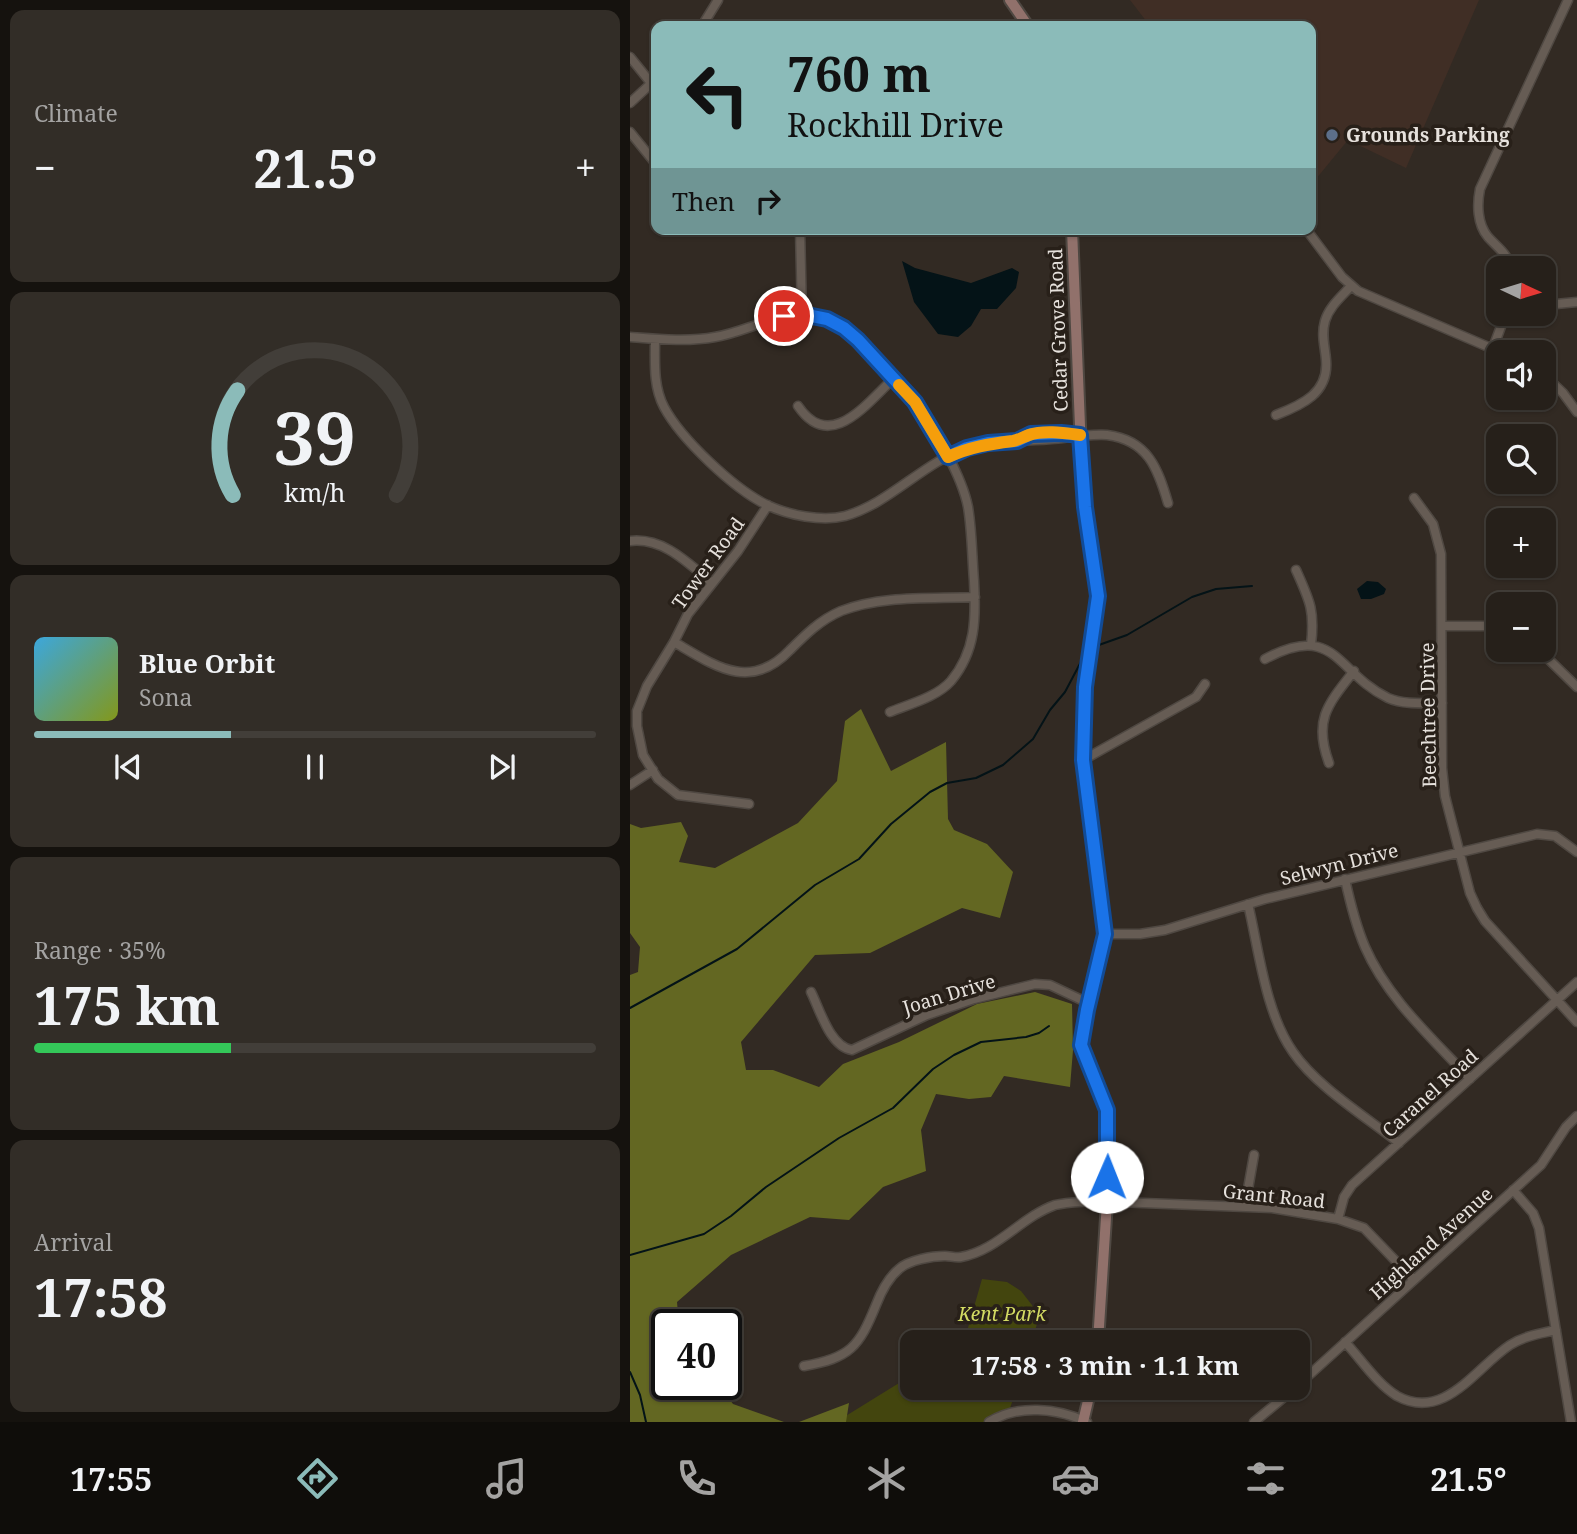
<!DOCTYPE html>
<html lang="en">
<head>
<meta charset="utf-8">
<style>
	:root { --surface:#26201a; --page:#322d27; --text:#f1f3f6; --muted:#a4a3a2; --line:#423e39; --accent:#8bbbb9 }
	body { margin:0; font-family:"Noto Serif",serif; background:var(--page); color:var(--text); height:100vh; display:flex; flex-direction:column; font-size:26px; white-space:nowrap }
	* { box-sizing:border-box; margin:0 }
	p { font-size:23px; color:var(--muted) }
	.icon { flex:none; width:38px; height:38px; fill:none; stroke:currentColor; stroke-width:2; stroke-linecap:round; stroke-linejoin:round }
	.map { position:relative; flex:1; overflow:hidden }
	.side { display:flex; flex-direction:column; gap:10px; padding:10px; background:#15120e; width:630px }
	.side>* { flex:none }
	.guide { position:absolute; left:21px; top:21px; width:665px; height:214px; border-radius:14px; box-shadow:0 2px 5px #0004,0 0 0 2px var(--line); background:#8bbbb9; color:#111; overflow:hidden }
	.needle { width:46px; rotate:94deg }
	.tools { position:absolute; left:856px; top:256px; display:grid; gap:14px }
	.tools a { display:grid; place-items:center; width:70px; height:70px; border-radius:14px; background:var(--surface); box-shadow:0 2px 5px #0004,0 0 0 2px var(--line); font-size:35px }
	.speed { position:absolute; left:21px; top:1309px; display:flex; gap:14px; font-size:35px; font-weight:700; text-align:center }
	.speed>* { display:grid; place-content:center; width:91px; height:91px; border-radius:50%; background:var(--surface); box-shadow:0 2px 5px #0004,0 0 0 2px var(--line); line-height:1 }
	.speed .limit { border:4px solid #111; border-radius:10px; background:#fff; color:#111 }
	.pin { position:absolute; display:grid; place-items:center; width:60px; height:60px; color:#fff; margin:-30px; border:4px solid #fff; border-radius:50%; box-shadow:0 2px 7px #0007 }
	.me { position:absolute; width:77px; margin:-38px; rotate:1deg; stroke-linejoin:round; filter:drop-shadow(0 0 5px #0008) }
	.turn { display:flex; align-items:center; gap:24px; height:147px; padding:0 21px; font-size:32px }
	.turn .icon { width:91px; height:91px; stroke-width:2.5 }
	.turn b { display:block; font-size:49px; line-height:60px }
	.then { display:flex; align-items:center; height:66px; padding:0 21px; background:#0003; gap:14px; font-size:26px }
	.big { font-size:52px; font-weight:700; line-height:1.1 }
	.side .widget { flex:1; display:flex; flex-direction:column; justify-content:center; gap:10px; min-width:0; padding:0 24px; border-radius:14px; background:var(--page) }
	.side .dial { align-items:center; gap:0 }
	.dial svg { height:182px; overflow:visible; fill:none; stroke:var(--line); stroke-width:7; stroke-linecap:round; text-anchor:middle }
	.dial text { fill:var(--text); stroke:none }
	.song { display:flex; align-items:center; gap:21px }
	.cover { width:84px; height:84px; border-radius:10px; background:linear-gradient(135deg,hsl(200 70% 55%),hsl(70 70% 35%)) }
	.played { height:7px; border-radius:4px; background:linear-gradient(90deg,var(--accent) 35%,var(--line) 35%) }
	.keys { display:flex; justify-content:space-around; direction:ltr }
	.heat { display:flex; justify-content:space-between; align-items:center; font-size:38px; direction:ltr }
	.charge { height:10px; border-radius:5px; background:linear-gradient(90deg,#34c759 35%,var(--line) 0) }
	.trip { position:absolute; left:270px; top:1330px; width:410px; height:70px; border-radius:14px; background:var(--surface); box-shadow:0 2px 5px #0004,0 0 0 2px var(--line); font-weight:700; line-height:70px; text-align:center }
	.menu { display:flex; height:112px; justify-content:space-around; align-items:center; background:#0f0d0a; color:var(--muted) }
	.menu .icon { width:49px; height:49px }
	.menu .current { color:var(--accent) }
	.menu b { font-size:32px; color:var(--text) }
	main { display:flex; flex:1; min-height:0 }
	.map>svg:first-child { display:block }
</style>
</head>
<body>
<main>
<section class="side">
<div class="widget"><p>Climate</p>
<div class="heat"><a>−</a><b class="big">21.5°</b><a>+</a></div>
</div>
<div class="widget dial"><svg viewBox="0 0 100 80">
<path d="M14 69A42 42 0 1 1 86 69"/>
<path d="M14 69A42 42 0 0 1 16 23" stroke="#8bbbb9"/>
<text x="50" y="56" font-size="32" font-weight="700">39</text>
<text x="50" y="72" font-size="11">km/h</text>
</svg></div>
<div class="widget">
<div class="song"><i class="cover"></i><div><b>Blue Orbit</b><p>Sona</p></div></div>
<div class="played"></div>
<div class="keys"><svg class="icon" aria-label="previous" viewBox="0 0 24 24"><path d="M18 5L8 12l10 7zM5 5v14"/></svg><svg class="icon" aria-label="pause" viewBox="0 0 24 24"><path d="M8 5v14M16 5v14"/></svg><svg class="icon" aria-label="next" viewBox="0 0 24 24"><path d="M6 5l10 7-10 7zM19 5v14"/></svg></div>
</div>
<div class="widget"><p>Range · 35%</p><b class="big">175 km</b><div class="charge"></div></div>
<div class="widget"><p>Arrival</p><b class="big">17:58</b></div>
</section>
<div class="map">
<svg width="947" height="1422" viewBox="0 0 947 1422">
	<rect width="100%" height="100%" fill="#322a23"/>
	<path fill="#402e25" d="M500 0H849L776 168 718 140 681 185V26H520Z"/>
	<path fill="#43450e" d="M352 1279 377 1282 391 1291 402 1305 408 1320 402 1342H334Z
		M282 1375V1388H387L379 1411 364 1422H206Z"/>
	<path fill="#636722" d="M231 709 261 771 316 742 318 819 324 830 357 844 383 872 370 918 332 908 240 953 185 955 111 1042 116 1070H143L189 1087 213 1064 269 1042 347 1004 405 992 442 1004 443 1050 440 1087 374 1076 361 1097 339 1099 306 1094 291 1130 296 1171 253 1187 219 1220 180 1217 101 1255 47 1302 49 1325H37V1384H88L103 1404 154 1422H0V975L8 972 10 947 0 933V824L11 828 51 822 58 836 49 862 85 868 168 823 207 781 215 721Z
		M219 1403 216 1422H169Z"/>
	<path fill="#041317" d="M272 261 285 268 341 283 382 268 389 272 386 288 367 309H351L341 326 328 337 308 334 284 302Z
		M737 581 748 582 756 589 754 594 741 599H731L727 589Z"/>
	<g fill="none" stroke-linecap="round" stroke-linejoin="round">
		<path stroke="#041317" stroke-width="2" d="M466 646 497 635 562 597 586 589 622 586
			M0 1008 107 949 185 885 229 859 261 824 300 792 317 783 346 778 373 765 403 739 420 710 435 692 454 656
			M0 1255 74 1234 101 1216 136 1187 209 1138 263 1108 303 1069 324 1055 351 1042 396 1037 409 1033 419 1026
			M0 1372 10 1395 16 1422"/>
		<defs>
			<path id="street" d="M72 26 88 0
				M0 57 21 83
				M0 103 26 79
				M0 132 26 164
				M170 229 172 314
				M676 229 712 277 728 291 870 352
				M881 268C877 253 868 248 858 237 847 224 847 204 850 189L938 0
				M914 302 926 304 947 302
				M0 337C27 339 58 342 85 337 122 331 159 304 198 320 221 329 237 350 253 368 264 379 277 390 286 403 304 428 332 476 338 507 342 531 342 556 344 581 346 618 346 651 321 681 307 697 280 704 260 712
				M25 339C25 362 23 386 34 407 51 439 104 489 137 505 158 515 192 522 215 516 261 503 294 461 340 447 376 437 414 444 450 435
				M863 348 876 313
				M914 375 933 393 947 412
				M168 406C200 453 236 404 263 379
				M646 415C672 405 699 393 696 360 695 346 691 335 695 321 699 307 711 297 721 286
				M391 439C410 430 429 434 450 435 459 436 468 434 477 435 518 440 528 469 538 503
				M784 498 803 524 811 554 812 768 815 796 840 893 847 908 855 921 947 1022
				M0 541C33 537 58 563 82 583
				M666 570C680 601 685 611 681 645
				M812 626H868
				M44 642C85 666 120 692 160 650 175 635 190 620 211 611 252 595 301 599 345 597
				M908 649 947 687
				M635 659C706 621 706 673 758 698 774 705 794 703 812 703
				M453 760 566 697 575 684
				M699 763C683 720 698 704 724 671
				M0 785 23 770
				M119 804 48 795 28 779 13 755 7 726V711L17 686 44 642 58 614 108 551 138 505
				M715 879C720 902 726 926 735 947 757 998 803 1039 840 1079
				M618 904C629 950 635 1012 663 1052 686 1086 736 1117 769 1143
				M475 934H510L535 930 635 899 907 834 925 836 947 852
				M181 992C190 1010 200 1047 222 1050L297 1015 344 999 405 984 420 985 458 1003
				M883 1190 903 1213 909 1228 941 1422
				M615 1206 624 1155
				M708 1219 714 1197 722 1185 947 982
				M715 1342C731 1359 747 1384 767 1396 815 1422 846 1367 880 1345 894 1336 909 1334 926 1330
				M174 1366C220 1358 229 1347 246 1305 251 1292 258 1278 269 1269 279 1260 302 1256 315 1256 320 1256 326 1258 331 1257 367 1251 391 1217 425 1205 437 1202 450 1202 462 1201L642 1208 708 1219 734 1228 784 1280
				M667 1386 911 1165 936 1127 947 1116
				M359 1422C388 1404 427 1408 457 1422
				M624 1422 665 1388"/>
			<path id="secondary" d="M380 0 398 26
				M442 229 452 475 468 596 455 687 453 734 456 781 475 934 457 1010 451 1045 477 1110V1202L468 1342
				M453 1422 461 1388"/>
		</defs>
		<use href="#street" stroke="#4f4842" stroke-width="11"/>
		<use href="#secondary" stroke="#4f4842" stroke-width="14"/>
		<use href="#street" stroke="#665c54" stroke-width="8"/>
		<use href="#secondary" stroke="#91716b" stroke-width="10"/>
	</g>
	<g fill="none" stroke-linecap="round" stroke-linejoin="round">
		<defs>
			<path id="route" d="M154 316 172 314 197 319 214 328 228 340 285 402 318 457 337 448 358 443 387 441 401 434 431 433 450 435 455 507 468 596 455 687 453 760 475 934 457 1010 451 1045 477 1110V1177"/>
		</defs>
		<use href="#route" stroke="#114b97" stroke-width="18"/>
		<use href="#route" stroke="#1a73e8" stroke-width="12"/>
		<path stroke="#f59e0b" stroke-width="12" d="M269 385 285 402 318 457C340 447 359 444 383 441 389 440 393 437 399 435 414 430 434 433 450 435"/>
	</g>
	<circle fill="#5c6f8a" stroke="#282019" stroke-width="2.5" cx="702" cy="135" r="7"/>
	<g text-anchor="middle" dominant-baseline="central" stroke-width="7" stroke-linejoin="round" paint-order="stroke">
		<g font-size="19" font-weight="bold" fill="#e6e1dc" stroke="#282019" text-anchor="start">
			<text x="716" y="135">Grounds Parking</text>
		</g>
		<g font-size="19" fill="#e6e1dc" stroke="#282019">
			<text transform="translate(428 330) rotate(-92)">Cedar Grove Road</text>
			<text transform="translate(78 563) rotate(-54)">Tower Road</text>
			<text transform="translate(798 715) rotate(-91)">Beechtree Drive</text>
			<text transform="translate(709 864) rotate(-14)">Selwyn Drive</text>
			<text transform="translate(319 994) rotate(-17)">Joan Drive</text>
			<text transform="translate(800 1093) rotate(-42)">Caranel Road</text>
			<text transform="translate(644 1196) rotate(6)">Grant Road</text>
			<text transform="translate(801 1243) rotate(-42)">Highland Avenue</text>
		</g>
		<g font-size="19" font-style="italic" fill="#d3db63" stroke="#282019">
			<text x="372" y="1314">Kent Park</text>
		</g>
	</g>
</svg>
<div class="tools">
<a><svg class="needle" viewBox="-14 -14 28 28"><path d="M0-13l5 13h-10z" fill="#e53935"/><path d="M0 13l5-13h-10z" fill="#a4a3a2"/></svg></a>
<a><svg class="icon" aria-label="sound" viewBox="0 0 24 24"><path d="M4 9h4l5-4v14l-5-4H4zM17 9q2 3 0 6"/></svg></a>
<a><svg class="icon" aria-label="search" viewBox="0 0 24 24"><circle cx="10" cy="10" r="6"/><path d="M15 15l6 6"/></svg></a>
<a>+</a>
<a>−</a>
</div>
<div class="speed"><div class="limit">40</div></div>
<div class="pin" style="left:154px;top:316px;background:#d93025"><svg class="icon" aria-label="arrive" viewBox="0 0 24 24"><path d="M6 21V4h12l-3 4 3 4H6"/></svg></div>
<svg class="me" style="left:477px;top:1177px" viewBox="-20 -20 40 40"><circle r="19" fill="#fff"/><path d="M0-13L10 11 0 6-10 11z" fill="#1a73e8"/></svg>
<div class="trip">17:58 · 3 min · 1.1 km</div>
<div class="guide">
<div class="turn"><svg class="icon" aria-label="left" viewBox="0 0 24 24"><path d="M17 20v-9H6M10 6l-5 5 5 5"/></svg><div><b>760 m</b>Rockhill Drive</div></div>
<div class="then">Then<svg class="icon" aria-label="right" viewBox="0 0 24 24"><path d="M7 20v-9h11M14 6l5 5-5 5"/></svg></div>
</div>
</div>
</main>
<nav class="menu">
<b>17:55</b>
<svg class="icon current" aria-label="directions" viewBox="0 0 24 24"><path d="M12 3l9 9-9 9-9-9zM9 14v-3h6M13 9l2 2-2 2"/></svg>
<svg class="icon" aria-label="music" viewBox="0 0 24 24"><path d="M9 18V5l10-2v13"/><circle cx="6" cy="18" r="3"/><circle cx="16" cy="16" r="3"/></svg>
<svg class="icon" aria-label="phone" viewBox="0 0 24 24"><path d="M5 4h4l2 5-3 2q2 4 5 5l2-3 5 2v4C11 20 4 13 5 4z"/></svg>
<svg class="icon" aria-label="climate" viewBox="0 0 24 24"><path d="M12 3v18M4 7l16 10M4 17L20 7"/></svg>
<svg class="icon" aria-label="car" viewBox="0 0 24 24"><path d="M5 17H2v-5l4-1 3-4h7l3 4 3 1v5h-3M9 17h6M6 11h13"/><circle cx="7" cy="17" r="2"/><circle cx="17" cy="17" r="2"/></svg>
<svg class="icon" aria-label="filters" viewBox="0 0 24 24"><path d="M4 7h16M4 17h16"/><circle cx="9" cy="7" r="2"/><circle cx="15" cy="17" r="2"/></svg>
<b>21.5°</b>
</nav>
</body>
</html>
